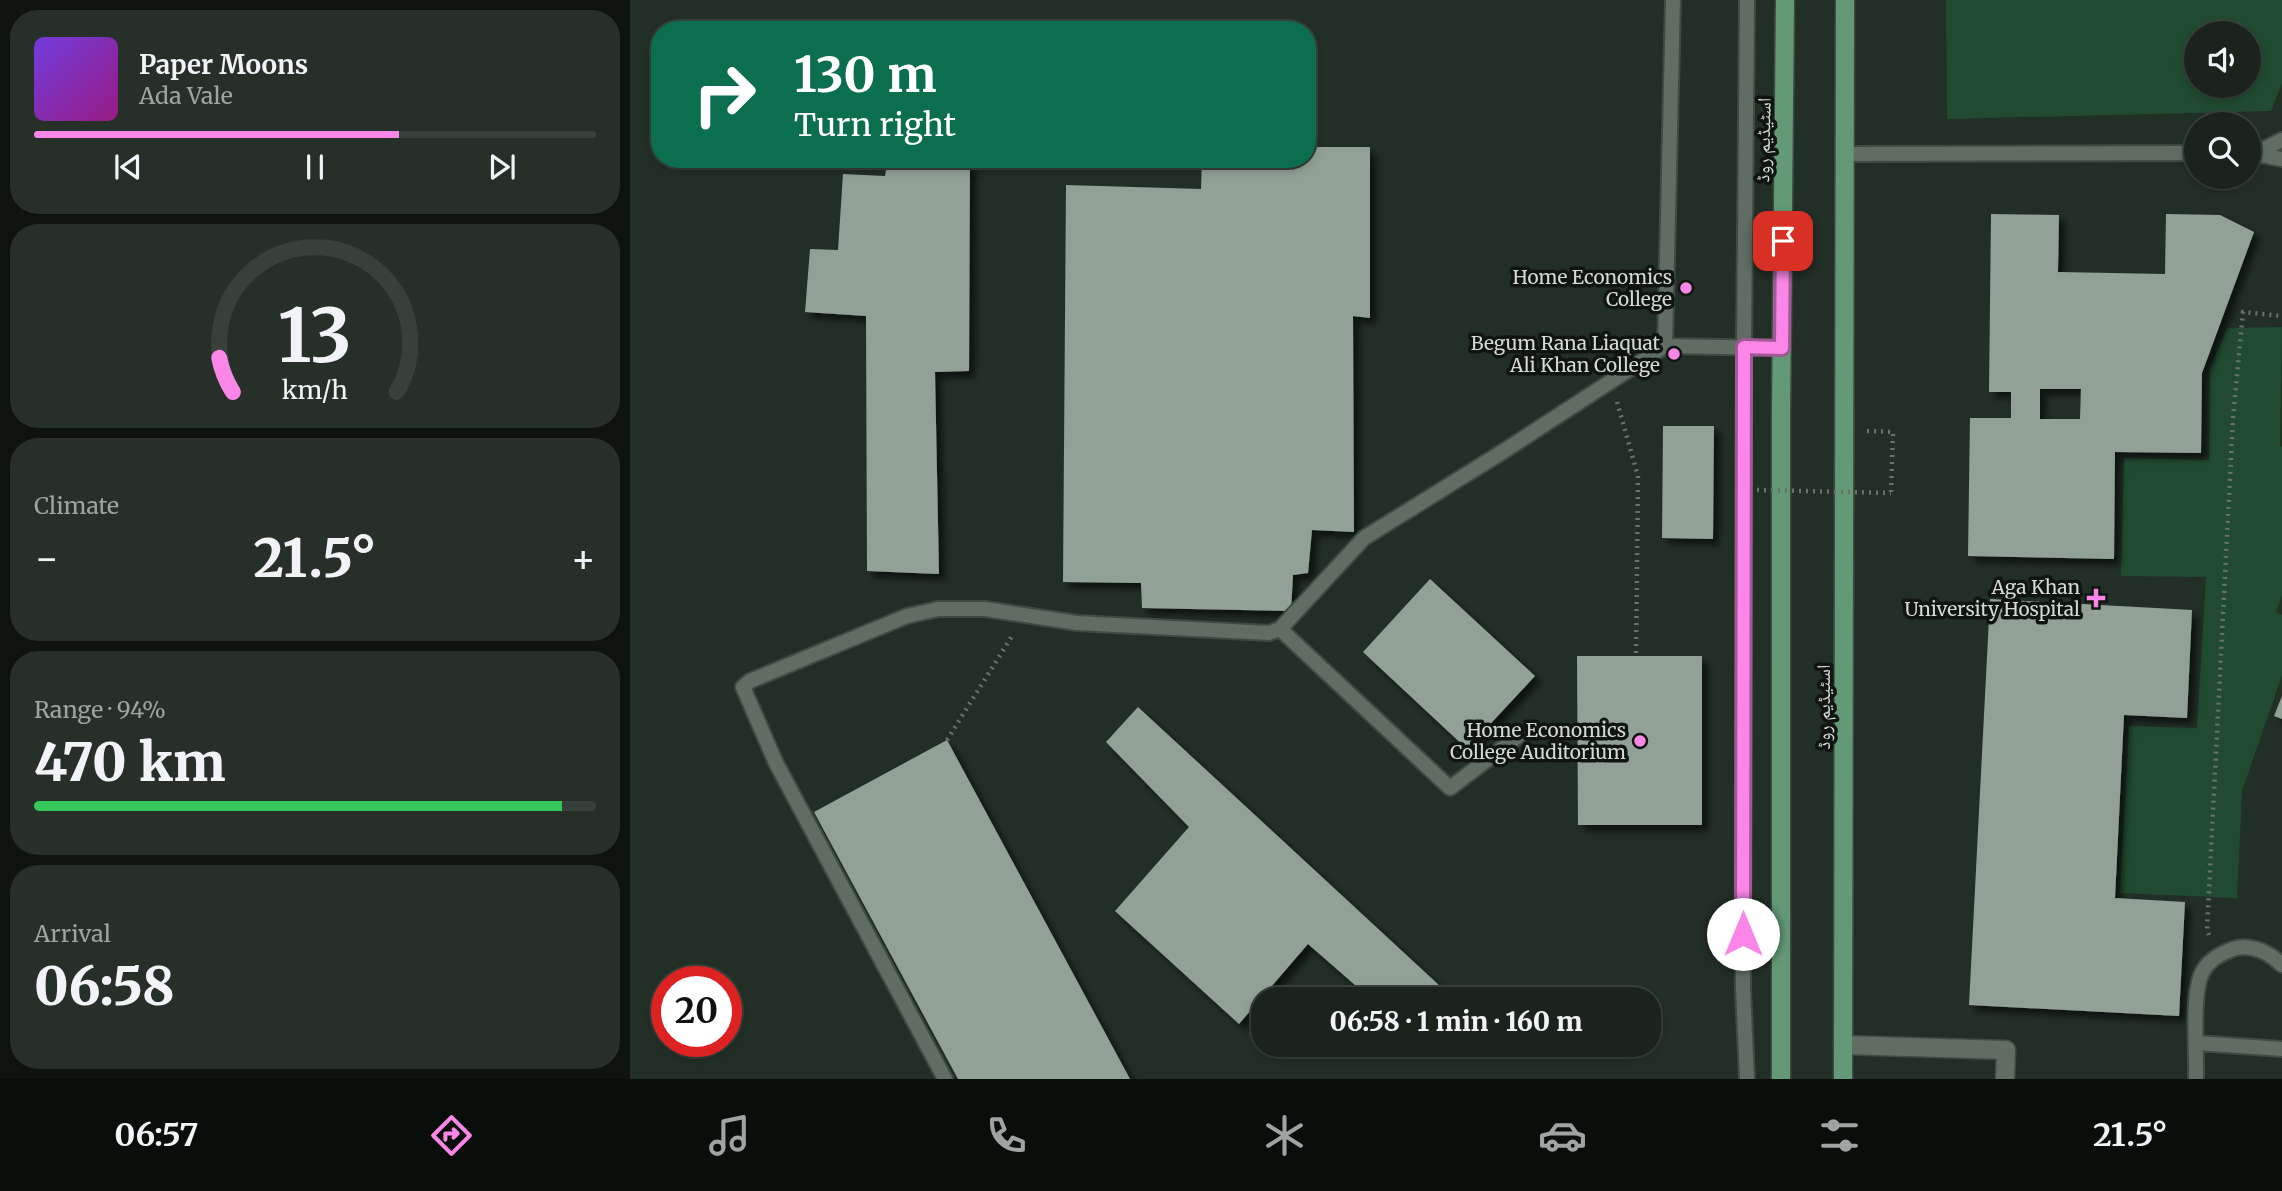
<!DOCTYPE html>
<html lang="en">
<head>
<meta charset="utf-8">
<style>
	:root { --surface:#1a231c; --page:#272f29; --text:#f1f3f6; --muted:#9fa4a3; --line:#38403b; --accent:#fa87e7 }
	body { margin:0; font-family:Merriweather,"Noto Naskh Arabic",serif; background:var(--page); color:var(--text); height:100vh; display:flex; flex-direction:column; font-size:26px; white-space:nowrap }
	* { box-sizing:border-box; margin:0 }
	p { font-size:23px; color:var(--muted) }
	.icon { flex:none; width:38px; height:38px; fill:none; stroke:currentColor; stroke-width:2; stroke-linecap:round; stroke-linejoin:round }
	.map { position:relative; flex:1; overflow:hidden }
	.panel { display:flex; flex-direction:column; gap:10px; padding:10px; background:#0e130f; width:630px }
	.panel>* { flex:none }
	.guide { position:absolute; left:21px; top:21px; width:665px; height:147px; border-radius:28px; box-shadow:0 4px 10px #0003,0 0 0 2px var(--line); background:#0b6e4f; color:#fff; overflow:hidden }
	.buttons { position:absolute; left:1554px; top:21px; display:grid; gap:14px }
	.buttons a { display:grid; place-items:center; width:77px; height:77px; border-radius:50%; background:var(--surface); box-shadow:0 4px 10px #0003,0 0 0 2px var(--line); font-size:35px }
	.speed { position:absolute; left:21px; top:966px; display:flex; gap:14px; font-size:35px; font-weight:700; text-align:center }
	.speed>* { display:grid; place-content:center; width:91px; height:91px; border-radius:50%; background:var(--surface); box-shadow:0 4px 10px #0003,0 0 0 2px var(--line); line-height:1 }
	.speed .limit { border:10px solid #d22; background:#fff; color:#111 }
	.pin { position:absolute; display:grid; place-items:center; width:60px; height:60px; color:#fff; margin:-30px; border-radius:14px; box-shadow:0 4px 10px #0006 }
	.me { position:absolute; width:77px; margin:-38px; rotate:0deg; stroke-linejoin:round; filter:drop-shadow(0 0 5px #0008) }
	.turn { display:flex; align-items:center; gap:24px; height:147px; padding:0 28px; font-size:32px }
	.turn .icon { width:91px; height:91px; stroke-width:2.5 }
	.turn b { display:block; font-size:49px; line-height:60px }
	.big { font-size:52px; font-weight:800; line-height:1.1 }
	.panel .tile { flex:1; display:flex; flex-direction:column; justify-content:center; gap:10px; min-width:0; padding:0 24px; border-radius:28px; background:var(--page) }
	.panel .dial { align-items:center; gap:0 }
	.dial svg { height:182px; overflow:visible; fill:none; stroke:var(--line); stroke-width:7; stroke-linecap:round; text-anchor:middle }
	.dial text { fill:var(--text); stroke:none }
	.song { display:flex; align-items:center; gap:21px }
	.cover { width:84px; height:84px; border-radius:10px; background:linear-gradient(135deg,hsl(260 70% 55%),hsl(310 70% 35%)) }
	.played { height:7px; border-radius:4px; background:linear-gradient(90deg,var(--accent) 65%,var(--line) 65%) }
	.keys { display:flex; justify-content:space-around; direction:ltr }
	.heat { display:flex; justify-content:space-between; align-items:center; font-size:38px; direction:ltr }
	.charge { height:10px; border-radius:5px; background:linear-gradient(90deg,#34c759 94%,var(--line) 0) }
	.trip { position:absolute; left:621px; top:987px; width:410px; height:70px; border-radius:28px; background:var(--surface); box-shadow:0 4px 10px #0003,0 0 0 2px var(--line); font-weight:800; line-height:70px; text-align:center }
	.dock { display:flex; height:112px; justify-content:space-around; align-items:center; background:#0a0e0b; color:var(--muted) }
	.dock .icon { width:49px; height:49px }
	.dock .selected { color:var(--accent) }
	.dock b { font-size:32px; color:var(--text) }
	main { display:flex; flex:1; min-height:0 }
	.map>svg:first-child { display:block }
</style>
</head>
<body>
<main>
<section class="panel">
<div class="tile">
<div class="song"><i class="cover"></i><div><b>Paper Moons</b><p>Ada Vale</p></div></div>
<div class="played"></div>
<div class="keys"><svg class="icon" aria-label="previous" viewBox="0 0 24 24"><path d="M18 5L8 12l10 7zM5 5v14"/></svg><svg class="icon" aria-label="pause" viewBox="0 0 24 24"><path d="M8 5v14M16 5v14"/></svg><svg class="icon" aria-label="next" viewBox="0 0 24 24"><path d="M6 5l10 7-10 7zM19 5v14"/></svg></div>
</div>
<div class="tile dial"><svg viewBox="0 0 100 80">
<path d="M14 69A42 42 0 1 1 86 69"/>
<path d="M14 69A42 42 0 0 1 8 54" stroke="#fa87e7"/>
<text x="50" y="56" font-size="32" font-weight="700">13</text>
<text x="50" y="72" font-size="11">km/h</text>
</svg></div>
<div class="tile"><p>Climate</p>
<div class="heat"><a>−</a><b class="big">21.5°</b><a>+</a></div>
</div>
<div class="tile"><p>Range · 94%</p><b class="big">470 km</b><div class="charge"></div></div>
<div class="tile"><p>Arrival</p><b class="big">06:58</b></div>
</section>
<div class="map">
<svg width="1652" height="1079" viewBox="0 0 1652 1079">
	<defs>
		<filter id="shadow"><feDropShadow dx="6" dy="6" stdDeviation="3.5" flood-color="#0009"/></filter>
	</defs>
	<rect width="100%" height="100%" fill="#222f26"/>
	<path fill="#204b30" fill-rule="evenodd" d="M1316 0H1652V83L1641 111 1317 119ZM1566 33H1619V86H1566Z
		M1652 327 1650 446 1652 447V595L1646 612 1652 615V675L1612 791 1607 898 1490 893 1499 726 1567 728 1576 577 1491 576 1494 458 1579 460 1580 369 1597 328Z"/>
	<path fill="#92a196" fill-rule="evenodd" filter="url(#shadow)" d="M677 147H740V318L723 316 724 532 682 530 678 573 663 575 661 611 512 608 511 583 433 582 436 185 571 189 572 159H677Z
		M258 159 340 161 339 371 305 372 309 574 237 571 236 316 175 312 180 249 208 250 213 174 255 176Z
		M1361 214 1429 215 1428 272 1535 274 1536 214 1590 215 1624 232 1572 373 1571 453 1485 452 1484 559 1338 556 1340 418H1381V392H1359ZM1410 389H1451L1450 419H1410Z
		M1033 426H1084L1083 539 1032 538Z
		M800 579 905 676 837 749 733 652Z
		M1360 599 1562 610 1557 718 1494 715 1485 898 1555 902 1549 1016 1339 1005Z
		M947 656H1072V825H948Z
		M1652 696V719L1644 716Z
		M508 707 824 999H741L678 944 609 1024 485 911 559 827 476 742Z
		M317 740 500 1079H328L184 812Z"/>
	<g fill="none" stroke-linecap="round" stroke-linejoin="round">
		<defs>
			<path id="lane" d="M1043 0 1035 346 1151 348
				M1619 153 1652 159
				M1626 153 1652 140
				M1214 154 1566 153
				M650 629 820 788 887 737
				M1567 1043 1652 1049
				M315 1079 146 763 113 687 120 681 277 616 308 609H355L447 623 639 633 650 629 734 538 874 451 1035 346
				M1117 1079 1113 989 1114 347 1117 0
				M1566 1079C1567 1053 1561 992 1573 971 1579 960 1592 953 1603 949 1621 943 1640 953 1652 965"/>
			<path id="street" d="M1213 1045 1376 1050 1375 1079"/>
			<path id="primary" d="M1151 1079V414L1155 0
				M1213 1079 1215 0"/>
		</defs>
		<use href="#lane" stroke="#3f4a42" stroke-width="18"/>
		<use href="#street" stroke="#3f4a42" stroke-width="21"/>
		<use href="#primary" stroke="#3f4a42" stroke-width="21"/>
		<path stroke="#67726a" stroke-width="4.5" stroke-dasharray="2 5" stroke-linecap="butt" d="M987 402 1008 476 1006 656
			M1237 431 1263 432 1261 493
			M317 740 382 636
			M1579 935 1577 930 1603 418 1613 312 1652 316"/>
		<use href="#lane" stroke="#5f6d63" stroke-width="14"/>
		<use href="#street" stroke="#5f6d63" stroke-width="18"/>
		<use href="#primary" stroke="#639976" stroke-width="18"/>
		<path stroke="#67726a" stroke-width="4.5" stroke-dasharray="2 5" stroke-linecap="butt" d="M1127 490 1261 493"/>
	</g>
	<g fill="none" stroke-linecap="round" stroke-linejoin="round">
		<defs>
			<path id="route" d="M1113 934 1114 347 1152 348 1153 241"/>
		</defs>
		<use href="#route" stroke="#a25896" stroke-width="18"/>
		<use href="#route" stroke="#fa87e7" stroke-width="12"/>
	</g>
	<g fill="#fa87e7" stroke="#101511" stroke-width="2.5">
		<circle cx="1056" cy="288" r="7"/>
		<circle cx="1044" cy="354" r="7"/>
		<path d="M1462.5 587.5h7v7h7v7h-7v7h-7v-7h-7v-7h7z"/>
		<circle cx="1010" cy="741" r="7"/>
	</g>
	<g text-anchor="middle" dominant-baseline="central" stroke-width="7" stroke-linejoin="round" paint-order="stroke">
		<g font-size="19" fill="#d3dbd5" stroke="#101511">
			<text transform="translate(1133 140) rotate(-89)">اسٹیڈیم روڈ</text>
			<text transform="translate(1193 707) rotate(-90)">اسٹیڈیم روڈ</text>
		</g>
		<g font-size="19" fill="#d3dbd5" stroke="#101511" text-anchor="end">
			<text x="1042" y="277">Home Economics<tspan x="1042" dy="22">College</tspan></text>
			<text x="1030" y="343">Begum Rana Liaquat<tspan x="1030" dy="22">Ali Khan College</tspan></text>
			<text x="1450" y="587">Aga Khan<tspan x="1450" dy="22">University Hospital</tspan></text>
			<text x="996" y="730">Home Economics<tspan x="996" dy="22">College Auditorium</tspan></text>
		</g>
	</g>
</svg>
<div class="buttons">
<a><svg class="icon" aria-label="sound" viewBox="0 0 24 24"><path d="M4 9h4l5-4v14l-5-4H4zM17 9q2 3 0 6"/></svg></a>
<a><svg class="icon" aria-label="search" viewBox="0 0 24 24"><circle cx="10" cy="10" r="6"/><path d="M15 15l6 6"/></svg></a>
</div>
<div class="speed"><div class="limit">20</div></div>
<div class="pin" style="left:1153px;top:241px;background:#d93025"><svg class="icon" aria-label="arrive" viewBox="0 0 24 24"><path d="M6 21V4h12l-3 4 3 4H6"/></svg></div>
<svg class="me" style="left:1113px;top:934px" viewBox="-20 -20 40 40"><circle r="19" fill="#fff"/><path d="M0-13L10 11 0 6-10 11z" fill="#fa87e7"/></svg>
<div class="trip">06:58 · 1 min · 160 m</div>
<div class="guide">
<div class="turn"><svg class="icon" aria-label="right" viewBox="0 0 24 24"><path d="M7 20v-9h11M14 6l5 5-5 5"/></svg><div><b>130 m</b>Turn right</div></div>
</div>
</div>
</main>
<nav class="dock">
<b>06:57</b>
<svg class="icon selected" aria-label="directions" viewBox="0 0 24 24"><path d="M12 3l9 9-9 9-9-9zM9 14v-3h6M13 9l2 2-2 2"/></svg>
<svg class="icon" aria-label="music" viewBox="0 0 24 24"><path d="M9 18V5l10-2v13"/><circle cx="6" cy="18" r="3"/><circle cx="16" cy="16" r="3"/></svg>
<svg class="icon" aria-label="phone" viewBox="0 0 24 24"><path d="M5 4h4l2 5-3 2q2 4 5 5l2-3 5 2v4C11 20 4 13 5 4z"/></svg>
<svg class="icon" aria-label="climate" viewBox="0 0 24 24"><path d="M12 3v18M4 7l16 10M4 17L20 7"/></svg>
<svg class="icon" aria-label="car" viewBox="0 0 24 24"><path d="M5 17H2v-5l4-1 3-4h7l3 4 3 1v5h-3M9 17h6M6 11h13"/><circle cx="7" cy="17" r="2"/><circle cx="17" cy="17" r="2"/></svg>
<svg class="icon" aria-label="filters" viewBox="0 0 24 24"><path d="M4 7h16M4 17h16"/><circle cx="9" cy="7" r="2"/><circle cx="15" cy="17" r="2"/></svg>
<b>21.5°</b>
</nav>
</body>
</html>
